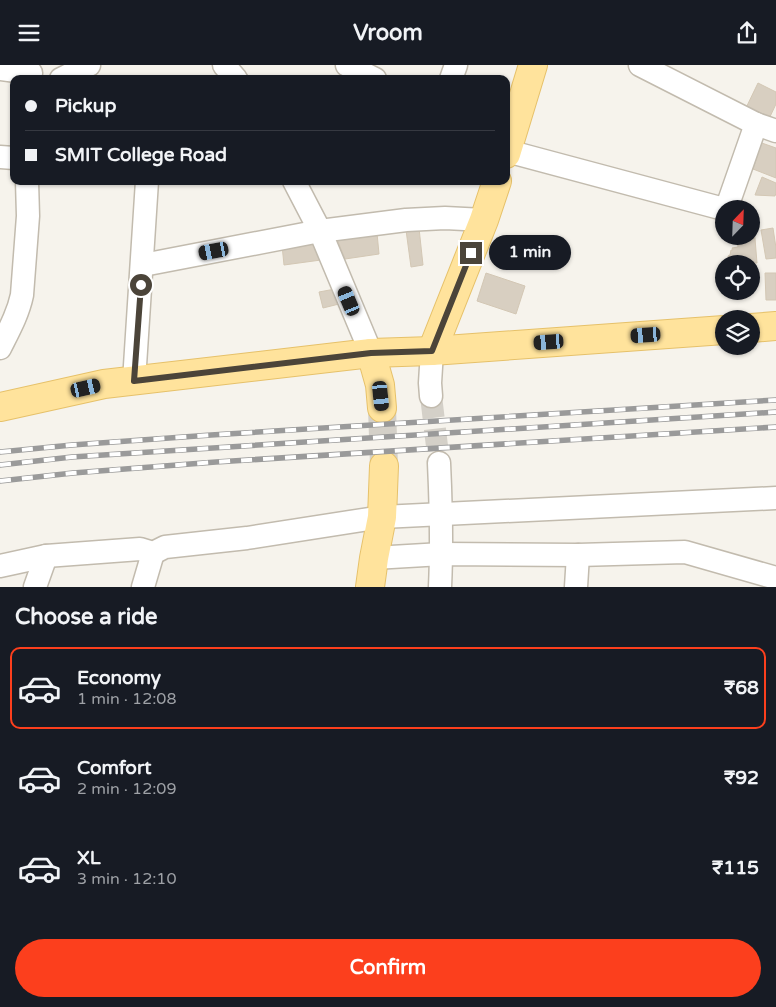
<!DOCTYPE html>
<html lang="en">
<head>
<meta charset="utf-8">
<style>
  :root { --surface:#171b24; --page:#20242c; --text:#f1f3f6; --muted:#9ea1a6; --line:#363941; --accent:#fc3f1d }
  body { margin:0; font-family:"Varela Round",sans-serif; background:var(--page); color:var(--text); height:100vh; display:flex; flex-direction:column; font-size:19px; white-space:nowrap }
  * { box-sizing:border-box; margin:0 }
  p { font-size:16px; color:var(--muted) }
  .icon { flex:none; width:28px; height:28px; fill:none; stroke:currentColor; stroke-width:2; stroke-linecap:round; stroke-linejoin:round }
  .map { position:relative; height:522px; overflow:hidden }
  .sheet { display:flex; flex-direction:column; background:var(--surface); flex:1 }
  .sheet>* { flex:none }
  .top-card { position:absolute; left:10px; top:10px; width:500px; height:110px; border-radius:10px; box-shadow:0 1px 4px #0004; display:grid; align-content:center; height:110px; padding:0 15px; background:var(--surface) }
  .needle { width:32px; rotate:23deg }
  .tools { position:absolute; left:715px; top:135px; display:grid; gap:10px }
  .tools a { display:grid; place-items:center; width:45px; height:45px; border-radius:50%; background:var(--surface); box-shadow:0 1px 4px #0004; font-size:25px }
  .end { position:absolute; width:22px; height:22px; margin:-11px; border:6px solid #4b4439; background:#fff; box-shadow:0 0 0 2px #fff }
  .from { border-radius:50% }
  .bubble { position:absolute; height:35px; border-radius:18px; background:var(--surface); box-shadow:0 1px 4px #0004; font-size:16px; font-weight:800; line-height:35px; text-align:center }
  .car { position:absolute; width:15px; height:30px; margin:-15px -8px; border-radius:6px; box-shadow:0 0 4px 1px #0007; background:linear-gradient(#222 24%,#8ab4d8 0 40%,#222 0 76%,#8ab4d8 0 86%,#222 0) }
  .top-card b { display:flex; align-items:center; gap:18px; height:48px; font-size:19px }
  .top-card b+b { border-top:1px solid var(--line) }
  .top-card i { width:12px; height:12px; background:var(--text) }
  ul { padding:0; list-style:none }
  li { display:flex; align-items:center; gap:15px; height:82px; margin:0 10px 8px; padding:0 5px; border:2px solid transparent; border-radius:10px }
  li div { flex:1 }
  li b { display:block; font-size:19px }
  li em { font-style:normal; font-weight:800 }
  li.current { border-color:var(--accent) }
  li>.icon { width:45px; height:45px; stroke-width:1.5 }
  h2 { padding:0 15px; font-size:22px; line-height:60px }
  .action { display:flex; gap:10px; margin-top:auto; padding:10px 15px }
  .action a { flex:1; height:58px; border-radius:30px; background:var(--accent); color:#fff; font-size:20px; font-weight:800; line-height:58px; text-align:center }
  header { display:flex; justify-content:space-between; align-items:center; height:65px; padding:0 15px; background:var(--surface); font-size:22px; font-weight:800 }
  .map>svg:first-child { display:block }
</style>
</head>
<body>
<header><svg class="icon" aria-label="menu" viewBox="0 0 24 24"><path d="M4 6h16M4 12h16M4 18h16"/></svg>Vroom<svg class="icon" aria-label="share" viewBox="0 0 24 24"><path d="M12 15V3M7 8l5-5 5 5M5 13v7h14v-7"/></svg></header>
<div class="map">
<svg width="776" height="522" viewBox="0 0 776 522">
  <rect width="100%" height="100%" fill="#f6f3ec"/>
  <g fill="#d8cfc1" stroke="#d3c7b4">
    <path d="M758 18 776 27V39L767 58 744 47Z"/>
    <path d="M759 77 776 83V113L753 104 756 95 752 93Z"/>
    <path d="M762 112 776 118V128L775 131 755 130Z"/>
    <path d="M751 161H754L757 198 729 199 728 191 730 190 731 185H733L732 183 738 182 737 171H751Z"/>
    <path d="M419 163 423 200 411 202 406 165Z"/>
    <path d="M773 163 776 183V193L766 194 761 165Z"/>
    <path d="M377 168 379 189 345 194 337 174Z"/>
    <path d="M314 174 321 195 284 200 282 180Z"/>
    <path d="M486 208 525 221 516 249 477 236Z"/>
    <path d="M765 208H776V235H766Z"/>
    <path d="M335 224 339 239 323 243 319 227Z"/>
  </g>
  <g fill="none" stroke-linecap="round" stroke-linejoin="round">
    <path stroke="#d4d0c8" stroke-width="22" stroke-dasharray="22 11" stroke-linecap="butt" d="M431 331 439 398"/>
    <path stroke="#d4d0c8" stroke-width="28" stroke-dasharray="28 14" stroke-linecap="butt" d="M382 343 384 401"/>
    <defs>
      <g id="minor">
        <path d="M224 0 236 14"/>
        <path d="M347 0 375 14"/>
        <path d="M640 0 756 59 776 66"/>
        <path d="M0 4 31 8"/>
        <path d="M61 14 89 0"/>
        <path d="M451 14 456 0"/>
        <path d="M507 86 720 143 727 142 756 59"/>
        <path d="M0 92 14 93"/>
        <path d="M294 116 320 166 371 288"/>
        <path d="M143 200 320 166 406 155 445 153 484 155"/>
        <path d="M0 283C9 265 18 249 22 230L28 151 27 116"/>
        <path d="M134 316 147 116"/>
        <path d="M431 331 430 318 432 286"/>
        <path d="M439 398C441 440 442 481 440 522"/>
        <path d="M374 493 442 489 578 490 685 487 776 513"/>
        <path d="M0 501 46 491 140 484 153 488 165 482 247 473 382 452 776 433"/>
        <path d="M35 522 46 491"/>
        <path d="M143 522 153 488"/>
        <path d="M576 522 578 490"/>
      </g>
      <g id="major">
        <path d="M506 89 533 0"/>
        <path d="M751 263 776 261"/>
        <path d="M432 286 484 155 497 116"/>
        <path d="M371 288 380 320 382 343"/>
        <path d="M0 342 104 319 371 288 432 286 724 265"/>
        <path d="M370 522 374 493 382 452 384 401"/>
      </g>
    </defs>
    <use href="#minor" stroke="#c2bbae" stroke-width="25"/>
    <use href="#major" stroke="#e6c16a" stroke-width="30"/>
    <use href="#minor" stroke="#fff" stroke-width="22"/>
    <use href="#major" stroke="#ffe39c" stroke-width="28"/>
    <defs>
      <g id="rail">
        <path d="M0 387 72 380 211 370 776 335"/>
        <path d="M0 400 72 392 776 347"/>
        <path d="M0 416 73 408 216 397 776 362"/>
      </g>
    </defs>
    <use href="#rail" stroke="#9a9a9a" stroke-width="5.5"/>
    <use href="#rail" stroke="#fff" stroke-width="4" stroke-dasharray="11" stroke-linecap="butt"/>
  </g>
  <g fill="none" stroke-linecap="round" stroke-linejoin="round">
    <path stroke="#4b4439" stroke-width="6" d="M141 220 134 316 371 288 432 286 471 188"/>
  </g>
</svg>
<div class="tools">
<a><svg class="needle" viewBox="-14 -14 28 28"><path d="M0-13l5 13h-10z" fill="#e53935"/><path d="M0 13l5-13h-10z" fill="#9ea1a6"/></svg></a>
<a><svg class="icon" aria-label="locate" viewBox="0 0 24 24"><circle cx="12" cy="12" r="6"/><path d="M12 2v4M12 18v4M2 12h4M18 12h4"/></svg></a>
<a><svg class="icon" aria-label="layers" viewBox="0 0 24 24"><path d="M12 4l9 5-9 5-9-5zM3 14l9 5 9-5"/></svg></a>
</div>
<i class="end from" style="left:141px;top:220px"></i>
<i class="end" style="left:471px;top:188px"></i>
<div class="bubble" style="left:489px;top:170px;width:82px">1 min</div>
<i class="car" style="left:214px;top:186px;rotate:259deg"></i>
<i class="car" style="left:349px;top:236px;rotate:337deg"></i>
<i class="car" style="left:646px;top:270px;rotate:266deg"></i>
<i class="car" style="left:549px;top:277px;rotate:266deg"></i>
<i class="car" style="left:86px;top:323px;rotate:77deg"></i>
<i class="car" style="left:381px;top:331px;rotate:174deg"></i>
<div class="top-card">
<b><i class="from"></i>Pickup</b>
<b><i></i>SMIT College Road</b>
</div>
</div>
<section class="sheet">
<h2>Choose a ride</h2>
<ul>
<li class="current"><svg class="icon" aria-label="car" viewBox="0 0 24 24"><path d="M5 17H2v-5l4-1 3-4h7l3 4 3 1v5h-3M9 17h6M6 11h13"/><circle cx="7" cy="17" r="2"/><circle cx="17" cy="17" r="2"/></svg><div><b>Economy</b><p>1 min · 12:08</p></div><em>₹68</em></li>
<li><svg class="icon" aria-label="car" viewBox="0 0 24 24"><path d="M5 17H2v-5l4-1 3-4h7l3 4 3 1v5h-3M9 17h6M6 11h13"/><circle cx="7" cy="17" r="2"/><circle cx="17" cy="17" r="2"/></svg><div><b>Comfort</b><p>2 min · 12:09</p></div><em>₹92</em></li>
<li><svg class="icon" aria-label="car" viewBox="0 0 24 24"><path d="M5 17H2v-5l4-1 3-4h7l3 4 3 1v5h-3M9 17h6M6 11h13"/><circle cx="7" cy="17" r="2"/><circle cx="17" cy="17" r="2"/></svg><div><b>XL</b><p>3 min · 12:10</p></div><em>₹115</em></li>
</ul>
<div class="action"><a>Confirm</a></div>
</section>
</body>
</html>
